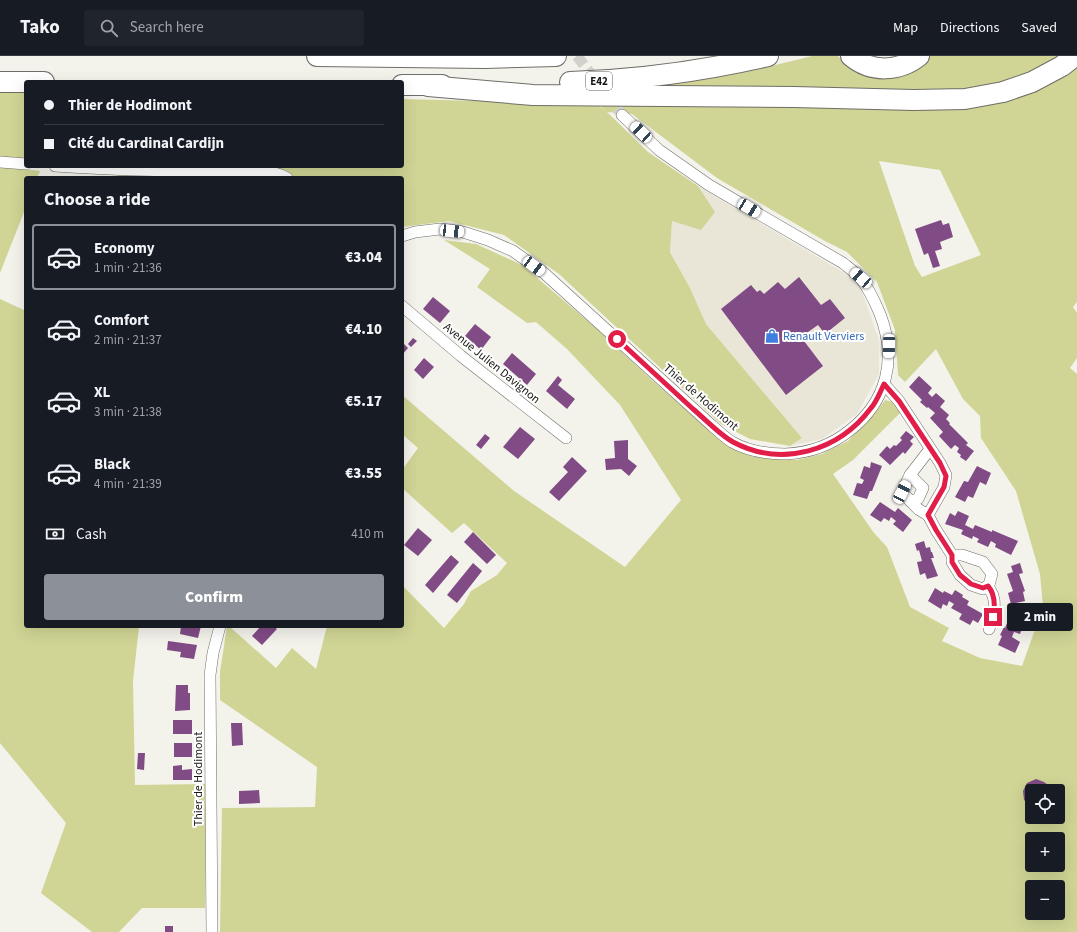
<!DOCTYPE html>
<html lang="en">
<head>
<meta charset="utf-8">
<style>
  :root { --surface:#171b24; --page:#20242c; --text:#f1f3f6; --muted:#9ea1a6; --line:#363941; --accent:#8c9099 }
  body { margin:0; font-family:"Source Sans 3",sans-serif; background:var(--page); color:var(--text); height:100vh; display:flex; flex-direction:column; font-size:15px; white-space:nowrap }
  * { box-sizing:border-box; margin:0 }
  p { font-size:13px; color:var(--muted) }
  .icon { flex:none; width:22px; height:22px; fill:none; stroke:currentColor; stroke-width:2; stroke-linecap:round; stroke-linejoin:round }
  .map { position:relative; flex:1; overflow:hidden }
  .details { position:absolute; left:24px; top:120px; width:380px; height:452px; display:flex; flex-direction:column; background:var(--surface); border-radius:4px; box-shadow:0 4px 16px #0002 }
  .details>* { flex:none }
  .banner { position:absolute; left:24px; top:24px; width:380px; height:88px; border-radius:4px; box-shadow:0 4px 16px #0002; display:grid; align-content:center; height:88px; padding:0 20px; background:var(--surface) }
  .controls { position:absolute; left:1025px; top:728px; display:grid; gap:8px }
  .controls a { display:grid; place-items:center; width:40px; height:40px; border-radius:4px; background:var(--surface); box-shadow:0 4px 16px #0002; font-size:20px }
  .end { position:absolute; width:18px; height:18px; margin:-9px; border:5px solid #e11d48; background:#fff; box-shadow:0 0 0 2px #fff }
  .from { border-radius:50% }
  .bubble { position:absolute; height:28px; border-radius:4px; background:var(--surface); box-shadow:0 4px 16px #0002; font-size:13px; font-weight:800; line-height:28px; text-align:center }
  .car { position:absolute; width:12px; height:24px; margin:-12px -6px; border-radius:5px; box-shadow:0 0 3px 1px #0007; background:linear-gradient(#fff 24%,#345 0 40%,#fff 0 76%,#345 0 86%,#fff 0) }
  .banner b { display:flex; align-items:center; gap:14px; height:38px; font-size:15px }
  .banner b+b { border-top:1px solid var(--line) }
  .banner i { width:10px; height:10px; background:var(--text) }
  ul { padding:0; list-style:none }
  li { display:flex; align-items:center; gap:12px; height:66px; margin:0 8px 6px; padding:0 12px; border:2px solid transparent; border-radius:4px }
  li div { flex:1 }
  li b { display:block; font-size:15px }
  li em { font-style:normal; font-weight:800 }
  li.active { border-color:var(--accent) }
  li>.icon { width:36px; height:36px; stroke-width:1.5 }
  h2 { padding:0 20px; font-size:18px; line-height:48px }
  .pay { display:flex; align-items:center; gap:10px; height:44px; padding:0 20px; font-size:15px }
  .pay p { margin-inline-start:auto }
  .button { display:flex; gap:8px; margin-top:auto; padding:8px 20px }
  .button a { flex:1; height:46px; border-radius:4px; background:var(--accent); color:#fff; font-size:16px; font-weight:800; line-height:46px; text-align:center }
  header { display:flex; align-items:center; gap:24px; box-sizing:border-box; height:56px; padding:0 20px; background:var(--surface); border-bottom:1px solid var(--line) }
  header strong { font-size:19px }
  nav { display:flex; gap:22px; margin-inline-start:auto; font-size:14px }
  .search { width:280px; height:36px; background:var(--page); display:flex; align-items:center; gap:10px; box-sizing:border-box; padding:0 14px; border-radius:4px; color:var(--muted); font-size:15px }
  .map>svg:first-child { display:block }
</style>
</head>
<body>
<header>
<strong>Tako</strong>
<div class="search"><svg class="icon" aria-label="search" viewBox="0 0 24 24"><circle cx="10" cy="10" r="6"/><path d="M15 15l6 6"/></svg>Search here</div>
<nav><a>Map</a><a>Directions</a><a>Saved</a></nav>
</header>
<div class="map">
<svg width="1077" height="876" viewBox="0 0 1077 876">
  <rect width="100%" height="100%" fill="#f3f2eb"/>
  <path fill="#e9e6d8" d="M698 130 843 216 861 233 879 284V318L857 358 822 383 790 390 802 382 706 268 690 232 670 195 672 164 715 156Z"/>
  <g fill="#d0d595" fill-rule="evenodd">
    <path d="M812 0H838L843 5 923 6 930 0H1062L1038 14 1000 28 943 36 645 31C702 24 756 15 812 0Z"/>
    <path d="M1077 8V246L1073 251 1077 257V302L1070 312 1077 318V876H220L222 752 315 751 317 711 220 644V616L227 570H229L276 612 292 592 316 613 327 570H402V529L444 572 464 548 471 535 497 519 507 507 464 467 452 477 402 432V414L418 392 402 378V339L514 435 625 511 681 444 620 349 567 293 536 266 527 267 477 231 490 213 444 184 476 188 522 209 597 273 653 325 727 389 753 401 797 404 822 398 848 385 879 352 885 344 896 347 902 355 853 404 833 418 874 477 887 491 910 551 949 572 942 585 980 602 1022 610 1043 551 1040 518 1016 435 981 382 980 360 963 343 936 293 905 326 898 319 895 274 877 226 847 196 825 185 717 122 632 58 607 56 648 96 698 130 715 156 701 174 672 165 670 196 690 232 706 268 802 382 790 390 750 383 721 368 559 218 504 179 449 165 402 171V122H317L316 120 308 122H292L277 111 215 112 148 110H402V43L597 48 604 54 598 47 932 52ZM879 105 940 114 981 199 922 221 915 210ZM1032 735H1058V761H1032ZM1032 783H1058V809H1032ZM1032 831H1058V857H1032Z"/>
    <path d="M0 35H26V104L0 102Z"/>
    <path d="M0 110 40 115 37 122H26V151L0 217Z"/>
    <path d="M118 117 177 119V122H117Z"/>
    <path d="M0 243 26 255V570H139L133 625 135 729 206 728 205 852H142L119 876H92L41 837 66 767 0 687Z"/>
  </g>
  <g fill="#814b85">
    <path d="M941 164 943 169 949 167 953 181 940 186 942 193 935 195 940 210 933 212 928 197 924 199 915 173Z"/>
    <path d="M799 221 821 249 830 243 845 262 825 278 818 269 801 281 823 310 786 339 721 253 751 229 757 236 760 234 764 238 778 226 785 233Z"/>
    <path d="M433 241 450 255 440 267 423 253Z"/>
    <path d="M475 268 491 281 481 294 465 280Z"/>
    <path d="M413 282 417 285 411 291 408 288Z"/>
    <path d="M402 286 408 292 402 299Z"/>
    <path d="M512 297 536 318 527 329 503 308Z"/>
    <path d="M424 302 434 311 423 323 414 314Z"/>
    <path d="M558 320 562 324 558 329 575 343 567 353 546 335Z"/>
    <path d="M919 320 932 332 928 337 932 341 936 337 945 345 940 351 949 359 946 363 950 367 949 368 968 387 966 389 974 395 966 405 960 401 961 399 957 396 959 392 955 389 951 393 939 380 943 376 930 362 935 357 928 351 927 352 920 346 922 344 909 331Z"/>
    <path d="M520 371 535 383 518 403 503 391Z"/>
    <path d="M906 375 914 381 910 385 913 388 905 398 903 396 890 409 879 399 887 390 890 393 894 389 896 390 902 384 900 382Z"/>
    <path d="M485 378 490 382 481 393 476 389Z"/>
    <path d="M628 384V403L637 410 629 420 621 413 606 414 605 403 615 402 614 385Z"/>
    <path d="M572 401 587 415 559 445 549 436 568 416 563 411Z"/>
    <path d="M871 406 882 410 872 435H870L867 443 853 439 857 427 862 428 864 424 860 422 864 410 870 412Z"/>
    <path d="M977 410 991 417 986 429 980 426 973 442 968 440 965 446 955 441 964 425 968 426Z"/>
    <path d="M880 446 895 456 898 452 912 464 903 476 893 468 896 465 891 461 889 465 884 462 881 466 870 459Z"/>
    <path d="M958 455 969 460 965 469 973 473 975 469 992 476V474L1018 485 1011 499 995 491 996 488 991 485 988 491 977 486 979 483 973 480 972 483 961 478 963 474 945 468 950 457 955 460Z"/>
    <path d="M418 472 432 484 418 500 404 489Z"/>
    <path d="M473 476 496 499 487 508 464 486Z"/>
    <path d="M924 485 926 492 930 491 931 496H932L934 502H931L938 520 927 523 925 517 920 519 917 506 922 505 919 494 917 495 915 488Z"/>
    <path d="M451 499 459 506 433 537 425 529Z"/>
    <path d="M473 507 482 515 457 547 447 539Z"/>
    <path d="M1020 507 1023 517 1019 518 1025 535 1023 536 1025 545 1011 548 1008 537 1013 535 1007 518 1013 516 1011 510Z"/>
    <path d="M935 532 943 537 944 535 952 539 955 534 963 539 962 541 969 545 967 549 983 558 978 567 973 564 970 569 959 563 962 558 951 552 954 548 949 545 947 550 943 548 941 553 928 545Z"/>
    <path d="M1012 555 1022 560 1019 565 1024 567 1020 578 1014 576 1012 581 1020 586 1015 597 998 589 1002 580 1000 579 1004 571 1005 572Z"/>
    <path d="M181 570H201L198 582 180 578Z"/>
    <path d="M261 570H273L277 573 262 589 252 580Z"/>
    <path d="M168 585 197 589 194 603 180 601 181 596 167 594Z"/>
    <path d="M176 629H188V637H190V654L175 655Z"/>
    <rect x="173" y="664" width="19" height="14"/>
    <path d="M231 667H242L243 689 232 690Z"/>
    <rect x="174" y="687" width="18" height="14"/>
    <path d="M138 697H145L144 714 137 713Z"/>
    <path d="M182 709V714L192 713V724H173V710Z"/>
    <path d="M1036 723 1044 726 1048 729 1050 735H1032V751L1024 744 1023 735 1027 727Z"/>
    <path d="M259 734 260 747 239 748V735Z"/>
    <rect x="165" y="870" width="8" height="6"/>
  </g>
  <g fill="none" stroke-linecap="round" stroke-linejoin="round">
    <path stroke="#d2d1cb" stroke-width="11" stroke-dasharray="11 5.5" stroke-linecap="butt" d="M577 0 622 59"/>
    <defs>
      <g id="street">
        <path d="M0 106 26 108"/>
        <path d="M55 110C126 115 196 116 268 115L281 119 287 122"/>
        <path d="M402 180 415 176 440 173 463 176 488 184 513 195 544 217 708 366C716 373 724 381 732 386 748 395 766 398 785 398 809 397 830 390 849 375 888 345 897 302 880 258 875 246 869 233 861 223 856 217 849 212 843 207L709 129 659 94 622 59"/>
        <path d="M402 250 461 300 566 382"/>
        <path d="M884 328 899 345 940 407 946 419 944 431 928 459 936 474 952 499V506L960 519 971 529 983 533 989 529 992 518 983 506 962 499H952"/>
        <path d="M910 445 918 443 923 432 910 419"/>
        <path d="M928 459 918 453 902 436 910 419 930 393"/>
        <path d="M987 530C999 542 994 559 989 573"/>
        <path d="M212 876 210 619 213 597 220 570"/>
      </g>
      <g id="highway">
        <path d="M317 0 485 2 556 0"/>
        <path d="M851 0C871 17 899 16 919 0"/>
        <path d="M0 26H44"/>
        <path d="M570 26C637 24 703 15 768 0"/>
        <path d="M402 29H442"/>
        <path d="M428 30 533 39 794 41 914 44 965 43 1003 36 1032 26 1062 10 1075 0"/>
      </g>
    </defs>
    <use href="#street" stroke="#6f6d68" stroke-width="12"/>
    <use href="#highway" stroke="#6f6d68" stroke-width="22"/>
    <use href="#street" stroke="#fff" stroke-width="11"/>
    <use href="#highway" stroke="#fff" stroke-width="20"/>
  </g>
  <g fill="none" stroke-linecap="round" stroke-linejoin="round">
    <path stroke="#e11d48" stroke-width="5" d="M617 283C642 306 668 330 693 353 705 363 720 379 733 386 782 412 839 395 871 352 877 345 880 336 884 328L899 345 940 407 946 420 944 431 928 459 936 474 952 499V506L960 519 971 528 983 532 988 530C995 538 995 551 993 561"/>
  </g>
  <defs>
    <symbol id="shop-bare" viewBox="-9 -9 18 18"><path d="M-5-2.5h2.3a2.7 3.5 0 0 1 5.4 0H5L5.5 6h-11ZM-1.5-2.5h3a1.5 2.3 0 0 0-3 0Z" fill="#3f7fe0" stroke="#fff" stroke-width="2.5" paint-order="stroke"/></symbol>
  </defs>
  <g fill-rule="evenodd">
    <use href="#shop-bare" x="762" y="270" width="20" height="20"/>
  </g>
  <g text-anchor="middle" stroke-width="4" stroke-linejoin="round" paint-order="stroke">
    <rect fill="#fff" stroke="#5d5d5b" stroke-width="1" x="586" y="16" width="26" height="18" rx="3"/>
    <g font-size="11" font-weight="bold" fill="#181715">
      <text x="599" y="29">E42</text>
    </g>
    <g font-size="12" fill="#366cbe" stroke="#fff" text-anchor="start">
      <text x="783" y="284">Renault Verviers</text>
    </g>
    <g font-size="12" fill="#181715" stroke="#fff">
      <text transform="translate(492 307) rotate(39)" y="4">Avenue Julien Davignon</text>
      <text transform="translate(701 341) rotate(41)" y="4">Thier de Hodimont</text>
      <text transform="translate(198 723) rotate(-90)" y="4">Thier de Hodimont</text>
    </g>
  </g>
</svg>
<div class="controls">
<a><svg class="icon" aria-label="locate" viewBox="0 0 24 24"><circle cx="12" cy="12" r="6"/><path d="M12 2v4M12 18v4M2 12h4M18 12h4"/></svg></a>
<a>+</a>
<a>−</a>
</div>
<i class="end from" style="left:617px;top:283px"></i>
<i class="end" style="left:993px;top:561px"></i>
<div class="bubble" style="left:1007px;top:547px;width:66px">2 min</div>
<i class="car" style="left:641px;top:76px;rotate:313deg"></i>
<i class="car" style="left:749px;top:152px;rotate:121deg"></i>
<i class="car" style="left:452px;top:175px;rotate:96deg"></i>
<i class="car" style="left:534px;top:210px;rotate:126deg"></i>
<i class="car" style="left:861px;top:222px;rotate:311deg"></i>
<i class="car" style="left:889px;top:290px;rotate:181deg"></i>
<i class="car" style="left:902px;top:436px;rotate:26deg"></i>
<div class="banner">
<b><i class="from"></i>Thier de Hodimont</b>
<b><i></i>Cité du Cardinal Cardijn</b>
</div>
<section class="details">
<h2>Choose a ride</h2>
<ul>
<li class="active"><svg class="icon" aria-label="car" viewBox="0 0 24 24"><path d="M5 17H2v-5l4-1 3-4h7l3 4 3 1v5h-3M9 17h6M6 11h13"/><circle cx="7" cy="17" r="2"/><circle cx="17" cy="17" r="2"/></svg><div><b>Economy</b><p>1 min · 21:36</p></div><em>€3.04</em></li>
<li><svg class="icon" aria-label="car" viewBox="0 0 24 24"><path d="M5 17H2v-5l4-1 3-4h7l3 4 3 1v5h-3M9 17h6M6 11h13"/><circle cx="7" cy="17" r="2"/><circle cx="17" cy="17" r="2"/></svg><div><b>Comfort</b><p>2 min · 21:37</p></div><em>€4.10</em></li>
<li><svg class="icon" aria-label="car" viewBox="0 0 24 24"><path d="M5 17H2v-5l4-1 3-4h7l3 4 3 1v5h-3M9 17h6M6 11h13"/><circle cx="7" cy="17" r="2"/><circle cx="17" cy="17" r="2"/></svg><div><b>XL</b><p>3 min · 21:38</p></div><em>€5.17</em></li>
<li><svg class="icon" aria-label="car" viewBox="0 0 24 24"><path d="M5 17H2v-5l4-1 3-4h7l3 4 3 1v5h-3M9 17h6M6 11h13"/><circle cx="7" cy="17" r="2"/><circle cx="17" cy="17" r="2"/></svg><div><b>Black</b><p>4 min · 21:39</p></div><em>€3.55</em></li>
</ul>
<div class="pay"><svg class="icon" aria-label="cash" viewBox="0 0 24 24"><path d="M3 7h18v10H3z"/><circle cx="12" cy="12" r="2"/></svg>Cash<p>410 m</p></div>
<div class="button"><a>Confirm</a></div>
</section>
</div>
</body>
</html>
